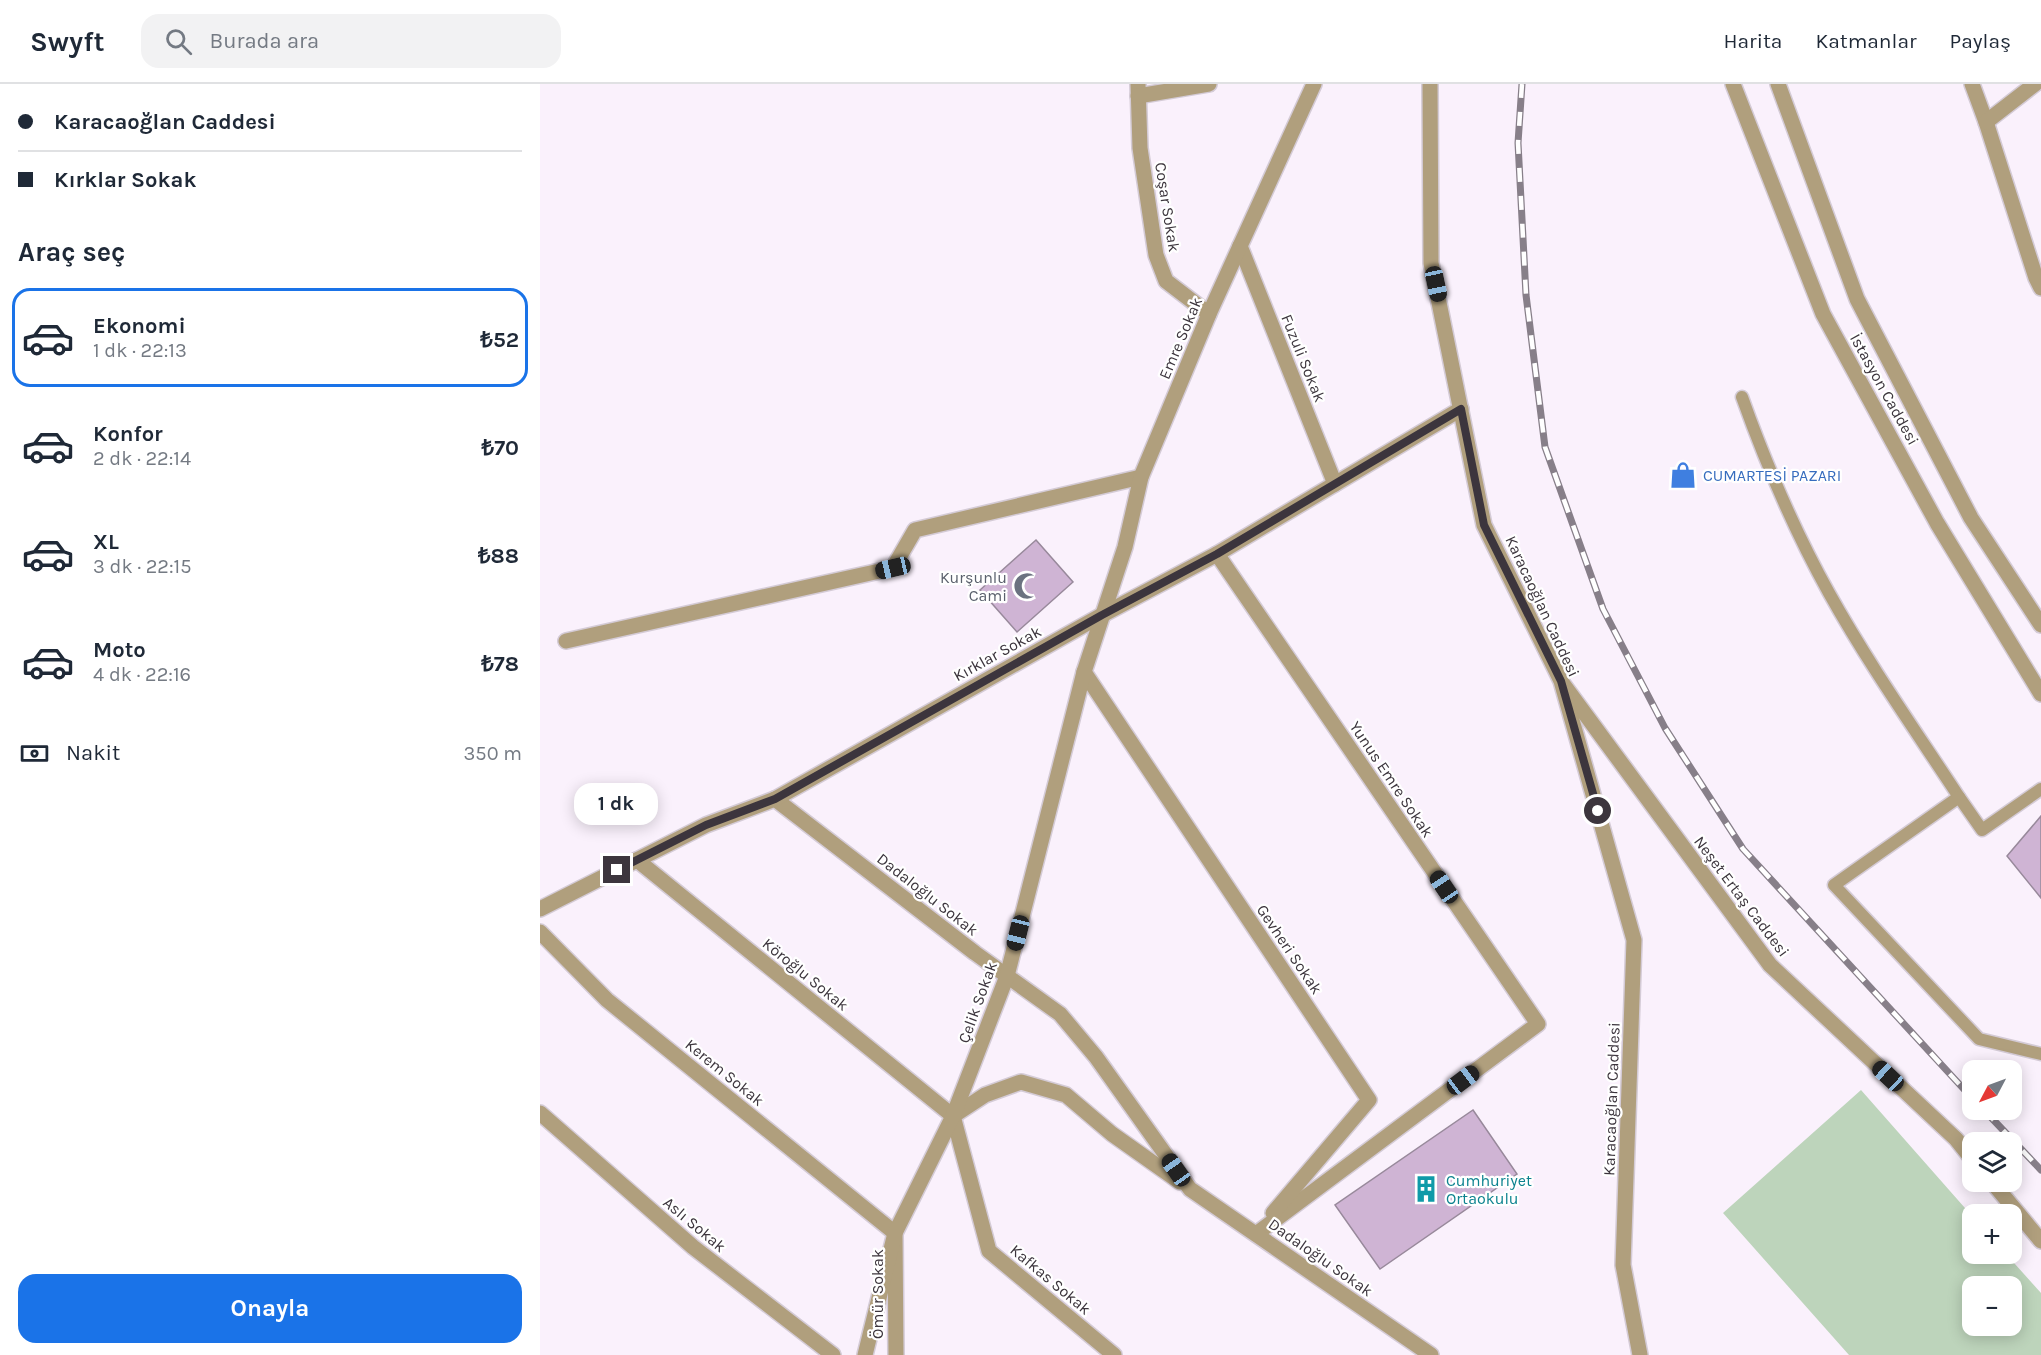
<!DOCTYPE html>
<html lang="tr">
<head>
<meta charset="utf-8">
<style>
  :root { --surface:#fff; --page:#f2f2f3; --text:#1f2937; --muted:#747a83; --line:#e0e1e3; --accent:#1a73e8 }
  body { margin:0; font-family:Karla,sans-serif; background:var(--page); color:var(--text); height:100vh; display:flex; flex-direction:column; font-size:22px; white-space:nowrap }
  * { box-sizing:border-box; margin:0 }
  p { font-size:20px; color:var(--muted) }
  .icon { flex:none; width:33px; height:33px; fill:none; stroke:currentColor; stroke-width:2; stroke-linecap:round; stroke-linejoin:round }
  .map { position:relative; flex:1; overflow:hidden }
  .details { display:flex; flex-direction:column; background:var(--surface); width:540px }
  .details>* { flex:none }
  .banner { display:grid; align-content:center; height:132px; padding:0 18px; background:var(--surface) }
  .needle { width:39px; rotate:229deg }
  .fabs { position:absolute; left:1422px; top:976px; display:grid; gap:12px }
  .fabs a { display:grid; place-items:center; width:60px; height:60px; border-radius:12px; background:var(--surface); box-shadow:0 3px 15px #0003; font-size:30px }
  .end { position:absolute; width:27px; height:27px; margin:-14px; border:8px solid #3c353d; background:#fff; box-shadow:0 0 0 3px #fff }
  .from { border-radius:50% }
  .bubble { position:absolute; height:42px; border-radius:18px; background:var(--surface); box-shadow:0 3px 15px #0003; font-size:20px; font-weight:700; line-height:42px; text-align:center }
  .car { position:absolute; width:18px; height:36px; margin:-18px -9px; border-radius:8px; box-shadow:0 0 4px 2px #0007; background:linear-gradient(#222 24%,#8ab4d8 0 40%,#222 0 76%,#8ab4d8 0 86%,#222 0) }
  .banner b { display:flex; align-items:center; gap:21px; height:57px; font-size:22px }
  .banner b+b { border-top:2px solid var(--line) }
  .banner i { width:15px; height:15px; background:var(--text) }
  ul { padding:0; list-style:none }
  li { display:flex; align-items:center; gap:18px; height:99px; margin:0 12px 9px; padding:0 6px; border:3px solid transparent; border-radius:18px }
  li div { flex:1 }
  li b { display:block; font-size:22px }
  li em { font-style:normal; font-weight:700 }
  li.current { border-color:var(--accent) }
  li>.icon { width:54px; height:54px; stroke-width:1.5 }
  h2 { padding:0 18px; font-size:27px; line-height:72px }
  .pay { display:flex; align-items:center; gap:15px; height:66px; padding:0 18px; font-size:22px }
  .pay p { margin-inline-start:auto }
  .cta { display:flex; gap:12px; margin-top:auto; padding:12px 18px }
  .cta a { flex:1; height:69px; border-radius:18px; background:var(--accent); color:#fff; font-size:24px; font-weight:700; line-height:69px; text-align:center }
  header { display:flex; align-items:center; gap:36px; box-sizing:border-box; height:84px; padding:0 30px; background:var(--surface); border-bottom:2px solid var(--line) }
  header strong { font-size:28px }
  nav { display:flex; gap:33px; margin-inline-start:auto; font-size:21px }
  .search { width:420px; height:54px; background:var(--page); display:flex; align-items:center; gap:15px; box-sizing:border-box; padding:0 21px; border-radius:18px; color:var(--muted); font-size:22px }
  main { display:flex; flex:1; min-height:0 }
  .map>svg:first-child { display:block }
</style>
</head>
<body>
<header>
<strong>Swyft</strong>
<div class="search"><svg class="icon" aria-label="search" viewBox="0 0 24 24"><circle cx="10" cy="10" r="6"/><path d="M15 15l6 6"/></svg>Burada ara</div>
<nav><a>Harita</a><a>Katmanlar</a><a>Paylaş</a></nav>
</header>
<main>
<section class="details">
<div class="banner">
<b><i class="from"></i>Karacaoğlan Caddesi</b>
<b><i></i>Kırklar Sokak</b>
</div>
<h2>Araç seç</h2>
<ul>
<li class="current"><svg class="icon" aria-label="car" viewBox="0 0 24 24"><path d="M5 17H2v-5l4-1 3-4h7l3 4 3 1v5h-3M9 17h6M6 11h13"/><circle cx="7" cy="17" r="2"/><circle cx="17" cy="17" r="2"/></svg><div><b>Ekonomi</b><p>1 dk · 22:13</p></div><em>₺52</em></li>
<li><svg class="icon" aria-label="car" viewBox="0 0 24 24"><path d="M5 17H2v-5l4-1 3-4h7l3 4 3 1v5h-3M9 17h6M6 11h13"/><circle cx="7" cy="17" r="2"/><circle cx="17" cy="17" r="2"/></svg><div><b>Konfor</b><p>2 dk · 22:14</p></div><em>₺70</em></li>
<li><svg class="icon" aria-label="car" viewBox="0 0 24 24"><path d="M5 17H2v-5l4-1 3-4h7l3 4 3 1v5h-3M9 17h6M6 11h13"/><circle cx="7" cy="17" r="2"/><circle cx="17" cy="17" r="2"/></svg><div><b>XL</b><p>3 dk · 22:15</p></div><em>₺88</em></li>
<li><svg class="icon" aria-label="car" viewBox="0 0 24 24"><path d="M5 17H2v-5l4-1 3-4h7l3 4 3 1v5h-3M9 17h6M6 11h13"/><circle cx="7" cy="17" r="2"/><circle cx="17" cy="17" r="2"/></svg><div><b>Moto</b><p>4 dk · 22:16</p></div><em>₺78</em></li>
</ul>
<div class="pay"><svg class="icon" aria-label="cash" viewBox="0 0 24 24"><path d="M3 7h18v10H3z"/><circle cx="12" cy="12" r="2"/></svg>Nakit<p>350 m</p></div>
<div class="cta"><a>Onayla</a></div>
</section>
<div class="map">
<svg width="1501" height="1271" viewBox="0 0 1501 1271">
  <rect width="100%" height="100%" fill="#faf1fc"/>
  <path fill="#bdd4bb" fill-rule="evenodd" d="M1321 1006 1432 1132V1170H1466L1501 1209V1271H1309L1183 1129ZM1432 1203H1472V1242H1432Z"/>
  <g fill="#cfb4d4" stroke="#98899b" stroke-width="1.5">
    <path d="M496 456 533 498 477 548 440 506Z"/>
    <path d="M1501 732V814L1467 772Z"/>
    <path d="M933 1026 977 1090 840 1185 795 1121Z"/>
  </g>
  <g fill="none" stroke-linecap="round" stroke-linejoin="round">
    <defs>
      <g id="service">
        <path d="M1202 313C1226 380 1254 446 1289 509 1328 579 1375 646 1419 713"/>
        <path d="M1501 705 1442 746 1419 713 1294 801 1439 955 1501 970"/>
      </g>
      <g id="minor">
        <path d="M598 0 600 64 616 171 626 197 669 230"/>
        <path d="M1432 0 1446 38 1496 194 1501 204"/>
        <path d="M598 12 669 0"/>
        <path d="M1446 38 1495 0"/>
        <path d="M700 162 795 400"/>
        <path d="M677 470 998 940 716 1150"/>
        <path d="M26 557 353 484 375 446 601 393"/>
        <path d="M544 588 829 1016 733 1129"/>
        <path d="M1023 600 1230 881 1416 1055 1432 1075"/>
        <path d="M235 715 435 869 520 930 556 973 650 1105 891 1271"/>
        <path d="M97 776 413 1032"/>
        <path d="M0 825 166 741 235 715 562 531 677 470 921 325"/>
        <path d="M0 848 67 916 355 1149 356 1271"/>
        <path d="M0 1029 153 1163 293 1271"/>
        <path d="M413 1032 449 1167 574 1271"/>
        <path d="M413 1032 445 1011 481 998 526 1011 572 1050 640 1098"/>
        <path d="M1452 1098 1501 1157"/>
        <path d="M325 1271 355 1149 413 1032 467 892 544 588 585 463 601 393 669 230 774 0"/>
      </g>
      <g id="tertiary">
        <path d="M890 0 891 179 944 441 1021 597 1094 856 1083 1181 1100 1271"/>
        <path d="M1193 0 1283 230 1397 439 1501 610"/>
        <path d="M1238 0 1317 215 1431 434 1501 541"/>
      </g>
    </defs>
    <use href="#service" stroke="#d4cbd6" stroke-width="15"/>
    <use href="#minor" stroke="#d4cbd6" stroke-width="18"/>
    <use href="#tertiary" stroke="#d4cbd6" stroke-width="18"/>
    <use href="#service" stroke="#b09f7d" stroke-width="12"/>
    <use href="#minor" stroke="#b09f7d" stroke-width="15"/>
    <use href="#tertiary" stroke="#b09f7d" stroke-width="15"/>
    <defs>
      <g id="rail">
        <path d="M982 0 978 59 986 211 1005 363 1063 525 1125 644 1203 765 1432 1014"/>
        <path d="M1444 1026 1501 1086"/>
      </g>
    </defs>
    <use href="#rail" stroke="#877f89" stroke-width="7"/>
    <use href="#rail" stroke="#fff" stroke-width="4.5" stroke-dasharray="14" stroke-linecap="butt"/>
  </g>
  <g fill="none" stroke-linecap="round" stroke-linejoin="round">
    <path stroke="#3c353d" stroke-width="8" d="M77 786 166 741 235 715 562 531 677 470 921 325 944 441 1021 597 1058 727"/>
  </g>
  <defs>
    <symbol id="shop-bare" viewBox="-9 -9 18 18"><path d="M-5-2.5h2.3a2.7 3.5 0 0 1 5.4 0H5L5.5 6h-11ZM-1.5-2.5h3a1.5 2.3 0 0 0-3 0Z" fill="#3f7fe0" stroke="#fff" stroke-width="2.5" paint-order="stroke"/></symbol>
    <symbol id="mosque-bare" viewBox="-9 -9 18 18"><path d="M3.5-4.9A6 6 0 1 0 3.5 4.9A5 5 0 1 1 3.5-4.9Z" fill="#6b7280" stroke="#fff" stroke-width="2.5" paint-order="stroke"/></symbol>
    <symbol id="building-bare" viewBox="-9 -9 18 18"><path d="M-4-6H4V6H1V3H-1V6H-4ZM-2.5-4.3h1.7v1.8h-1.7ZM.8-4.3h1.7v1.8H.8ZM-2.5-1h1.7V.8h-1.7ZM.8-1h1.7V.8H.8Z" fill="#0f9aa8" stroke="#fff" stroke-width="2.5" paint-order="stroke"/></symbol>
  </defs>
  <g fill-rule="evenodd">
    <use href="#shop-bare" x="1124" y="372" width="38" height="38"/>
    <use href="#mosque-bare" x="468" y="483" width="38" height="38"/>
    <use href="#building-bare" x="867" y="1086" width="38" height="38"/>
  </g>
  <g text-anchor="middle" stroke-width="4.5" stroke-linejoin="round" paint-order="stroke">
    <g font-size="16" fill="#3c353d" stroke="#fff">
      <text transform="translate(628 123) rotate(81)" y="6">Coşar Sokak</text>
      <text transform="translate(640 254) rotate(-67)" y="6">Emre Sokak</text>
      <text transform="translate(764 274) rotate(68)" y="6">Fuzuli Sokak</text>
      <text transform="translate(1345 305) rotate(61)" y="6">İstasyon Caddesi</text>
      <text transform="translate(1003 522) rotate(65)" y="6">Karacaoğlan Caddesi</text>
      <text transform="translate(457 569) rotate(-29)" y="6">Kırklar Sokak</text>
      <text transform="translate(852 695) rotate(56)" y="6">Yunus Emre Sokak</text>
      <text transform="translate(388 810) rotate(38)" y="6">Dadaloğlu Sokak</text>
      <text transform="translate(1202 812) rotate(53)" y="6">Neşet Ertaş Caddesi</text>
      <text transform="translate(750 865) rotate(56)" y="6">Gevheri Sokak</text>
      <text transform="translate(266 890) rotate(39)" y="6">Köroğlu Sokak</text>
      <text transform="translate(437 918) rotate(-70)" y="6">Çelik Sokak</text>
      <text transform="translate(185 988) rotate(39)" y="6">Kerem Sokak</text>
      <text transform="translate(1071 1015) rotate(-88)" y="6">Karacaoğlan Caddesi</text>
      <text transform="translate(155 1140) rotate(40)" y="6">Aslı Sokak</text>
      <text transform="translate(781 1173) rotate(35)" y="6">Dadaloğlu Sokak</text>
      <text transform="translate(511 1195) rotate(40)" y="6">Kafkas Sokak</text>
      <text transform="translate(337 1210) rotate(-90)" y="6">Ömür Sokak</text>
    </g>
    <g font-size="16" fill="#366cbe" stroke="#fff" text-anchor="start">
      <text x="1163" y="397">CUMARTESİ PAZARI</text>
    </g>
    <g font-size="16" fill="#5b616d" stroke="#fff" text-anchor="end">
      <text x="467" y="499">Kurşunlu<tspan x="467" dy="18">Cami</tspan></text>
    </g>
    <g font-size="16" fill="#0d838f" stroke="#fff" text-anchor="start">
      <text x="906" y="1102">Cumhuriyet<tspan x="906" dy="18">Ortaokulu</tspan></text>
    </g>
  </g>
</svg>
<div class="fabs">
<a><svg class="needle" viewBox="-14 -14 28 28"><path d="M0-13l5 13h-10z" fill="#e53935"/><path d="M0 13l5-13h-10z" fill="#747a83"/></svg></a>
<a><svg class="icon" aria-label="layers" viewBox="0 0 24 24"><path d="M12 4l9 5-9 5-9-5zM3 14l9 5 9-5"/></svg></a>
<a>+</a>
<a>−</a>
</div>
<i class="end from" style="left:1058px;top:727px"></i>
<i class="end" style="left:77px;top:786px"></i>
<div class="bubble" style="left:34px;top:699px;width:84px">1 dk</div>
<i class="car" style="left:896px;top:200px;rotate:168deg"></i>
<i class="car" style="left:353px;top:484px;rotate:257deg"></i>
<i class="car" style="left:904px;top:803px;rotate:326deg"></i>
<i class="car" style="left:478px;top:849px;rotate:194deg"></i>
<i class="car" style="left:1348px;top:992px;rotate:313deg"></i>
<i class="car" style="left:923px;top:996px;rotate:53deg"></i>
<i class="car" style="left:636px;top:1086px;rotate:325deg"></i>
</div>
</main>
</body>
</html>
